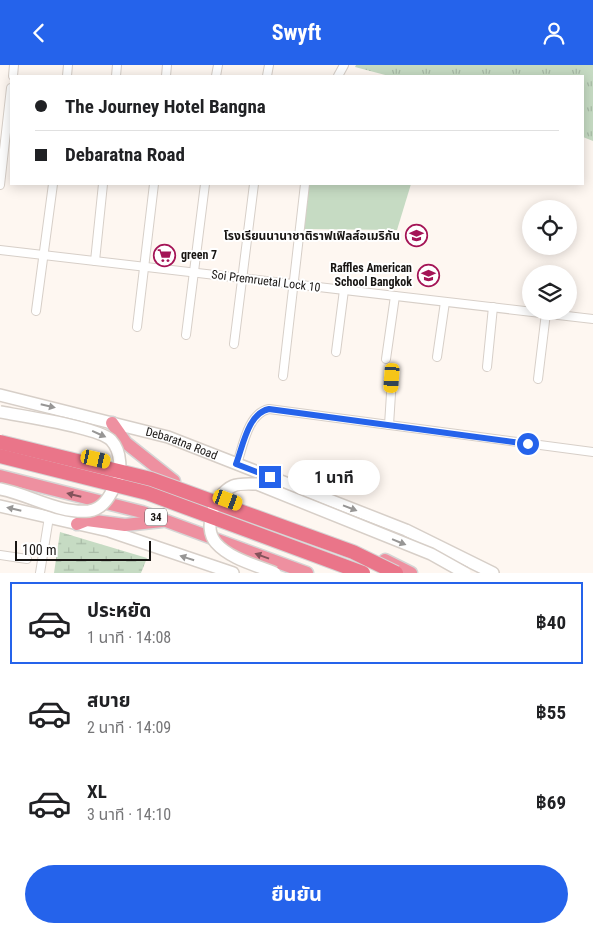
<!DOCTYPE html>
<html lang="th">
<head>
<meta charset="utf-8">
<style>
  :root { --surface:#fff; --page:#f2f2f2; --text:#202124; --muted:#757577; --line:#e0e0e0; --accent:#2563eb }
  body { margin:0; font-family:"Roboto Condensed","Noto Sans Thai",sans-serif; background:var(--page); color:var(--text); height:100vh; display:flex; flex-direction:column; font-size:19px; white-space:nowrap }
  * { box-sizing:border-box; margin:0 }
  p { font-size:16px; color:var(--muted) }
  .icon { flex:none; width:28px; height:28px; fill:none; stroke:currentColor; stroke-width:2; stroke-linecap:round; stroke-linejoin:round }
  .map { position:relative; height:508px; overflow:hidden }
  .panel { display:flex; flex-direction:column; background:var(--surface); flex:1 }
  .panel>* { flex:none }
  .banner { position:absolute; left:10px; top:10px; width:574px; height:110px; border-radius:0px; box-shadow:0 2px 12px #0003; display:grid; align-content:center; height:110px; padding:0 25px; background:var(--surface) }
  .controls { position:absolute; left:522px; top:135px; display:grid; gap:10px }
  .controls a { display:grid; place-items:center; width:55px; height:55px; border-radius:50%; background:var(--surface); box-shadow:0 2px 12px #0003; font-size:25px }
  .scale { position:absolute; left:15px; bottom:12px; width:136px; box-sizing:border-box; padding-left:5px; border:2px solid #181513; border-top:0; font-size:14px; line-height:18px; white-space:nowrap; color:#181513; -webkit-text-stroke:4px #fff; paint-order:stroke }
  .end { position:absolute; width:22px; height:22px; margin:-11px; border:6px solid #2563eb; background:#fff; box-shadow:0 0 0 2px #fff }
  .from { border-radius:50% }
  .bubble { position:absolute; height:35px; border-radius:18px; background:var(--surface); box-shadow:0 2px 12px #0003; font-size:16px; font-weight:700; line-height:35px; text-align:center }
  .car { position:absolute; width:15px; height:30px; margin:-15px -8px; border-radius:6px; box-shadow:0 0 4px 1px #0007; background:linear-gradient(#f5c518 24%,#345 0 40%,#f5c518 0 76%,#345 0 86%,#f5c518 0) }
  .banner b { display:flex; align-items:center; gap:18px; height:48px; font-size:19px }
  .banner b+b { border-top:1px solid var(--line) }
  .banner i { width:12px; height:12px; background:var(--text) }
  ul { padding:9px 0 0; list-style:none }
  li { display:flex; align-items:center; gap:15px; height:82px; margin:0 10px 8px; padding:0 15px; border:2px solid transparent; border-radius:0px }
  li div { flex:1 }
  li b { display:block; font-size:19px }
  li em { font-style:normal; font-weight:700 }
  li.on { border-color:var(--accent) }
  li>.icon { width:45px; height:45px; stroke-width:1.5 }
  .button { display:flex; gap:10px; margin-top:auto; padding:10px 25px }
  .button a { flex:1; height:58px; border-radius:30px; background:var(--accent); color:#fff; font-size:20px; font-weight:700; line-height:58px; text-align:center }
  header { display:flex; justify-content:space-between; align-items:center; height:65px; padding:0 25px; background:var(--accent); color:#fff; font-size:22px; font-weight:700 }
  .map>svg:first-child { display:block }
</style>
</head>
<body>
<header><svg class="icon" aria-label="back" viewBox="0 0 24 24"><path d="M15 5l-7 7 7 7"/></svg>Swyft<svg class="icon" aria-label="person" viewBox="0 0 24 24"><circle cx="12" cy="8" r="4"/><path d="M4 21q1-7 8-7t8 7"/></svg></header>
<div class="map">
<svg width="593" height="508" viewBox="0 0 593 508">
  <defs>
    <pattern id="grass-tufts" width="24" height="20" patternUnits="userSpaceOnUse" patternTransform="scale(1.25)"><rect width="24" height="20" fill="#c6dbc3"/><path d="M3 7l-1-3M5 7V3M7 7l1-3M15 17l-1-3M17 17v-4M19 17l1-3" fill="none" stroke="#a9bba7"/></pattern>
    <pattern id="wetland-marsh" width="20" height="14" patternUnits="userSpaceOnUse" patternTransform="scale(1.25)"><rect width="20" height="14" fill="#c6dbc3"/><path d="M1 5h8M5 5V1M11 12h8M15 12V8" fill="none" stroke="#a9bba7"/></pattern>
  </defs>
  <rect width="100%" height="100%" fill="#fef7f1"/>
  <path fill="url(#grass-tufts)" d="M356 0H593V76L583 72 582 11H389L355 2Z"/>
  <path fill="url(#wetland-marsh)" d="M60 467 147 493 141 508H54Z"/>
  <path fill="#c6dbc3" d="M305 119H411L397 165 302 164Z"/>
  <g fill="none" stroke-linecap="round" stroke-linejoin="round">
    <defs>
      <g id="minor">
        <path d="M13 11 14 0"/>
        <path d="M67 11 68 0"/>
        <path d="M116 11 117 0"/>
        <path d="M166 11 167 0"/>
        <path d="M216 11 218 0"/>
        <path d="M267 11 269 0"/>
        <path d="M338 11 344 0"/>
        <path d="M0 120 11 23"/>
        <path d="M0 185 593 254"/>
        <path d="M95 196 103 119"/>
        <path d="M36 246 53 119"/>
        <path d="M137 262 154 119"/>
        <path d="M186 270 205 119"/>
        <path d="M234 279 254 119"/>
        <path d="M336 287 344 225"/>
        <path d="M437 292 445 237"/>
        <path d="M386 294 395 231"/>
        <path d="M487 302 493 242"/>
        <path d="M283 311 305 119"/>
        <path d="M538 314 546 248"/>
        <path d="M389 360 392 313"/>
        <path d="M237 399C243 381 248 348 269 344L593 387"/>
        <path d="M0 490 27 494"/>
        <path d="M40 508 49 452"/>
      </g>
      <g id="secondary">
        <path id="s1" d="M0 330 168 372 406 465 493 508"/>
        <path d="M0 441 109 466 233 508"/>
      </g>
      <g id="trunk">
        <path d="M112 358 126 378 174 416"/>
        <path d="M0 411 142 447 307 508"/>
        <path d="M77 459 87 455 125 460 162 456"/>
        <path d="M385 495 411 508"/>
      </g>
    </defs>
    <use href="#minor" stroke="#d7cfc8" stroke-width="10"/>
    <use href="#secondary" stroke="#d7cfc8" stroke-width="14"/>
    <use href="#trunk" stroke="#d5d5d5" stroke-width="15"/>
    <use href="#minor" stroke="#fff" stroke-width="8"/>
    <use href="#secondary" stroke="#fff" stroke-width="11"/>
    <use href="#trunk" stroke="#ee90a0" stroke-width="12"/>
    <defs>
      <g id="secondary-bridge">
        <path d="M0 347C22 351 97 362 111 375 122 387 122 407 115 421 109 432 103 444 89 446 59 449 28 429 0 424"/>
        <path d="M275 508C256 500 230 494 216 478 202 462 215 429 233 421 239 418 250 419 257 419L431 489 465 508"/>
      </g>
      <g id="motorway-bridge">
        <path d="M0 377 151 414 353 487 396 508"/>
        <path d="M0 391 147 428 363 508"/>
      </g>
    </defs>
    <use href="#secondary-bridge" stroke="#d7cfc8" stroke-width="14" stroke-linecap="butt"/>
    <use href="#motorway-bridge" stroke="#d5d5d5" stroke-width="16" stroke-linecap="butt"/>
    <use href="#secondary-bridge" stroke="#fff" stroke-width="11"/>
    <use href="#motorway-bridge" stroke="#ea7589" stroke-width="14"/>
  </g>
  <defs><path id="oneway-solid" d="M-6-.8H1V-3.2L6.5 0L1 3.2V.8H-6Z" transform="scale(1.25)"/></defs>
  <g fill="#979695">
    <use href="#oneway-solid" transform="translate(48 341) rotate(13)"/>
    <use href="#oneway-solid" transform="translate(99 369) rotate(24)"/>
    <use href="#oneway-solid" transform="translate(350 443) rotate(21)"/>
    <use href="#oneway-solid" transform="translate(14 444) rotate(-167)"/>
    <use href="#oneway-solid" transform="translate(399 477) rotate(22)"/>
    <use href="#oneway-solid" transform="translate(187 493) rotate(-162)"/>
  </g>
  <g fill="#83525a">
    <use href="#oneway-solid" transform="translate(74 430) rotate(-166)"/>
    <use href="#oneway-solid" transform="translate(262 491) rotate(-160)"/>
  </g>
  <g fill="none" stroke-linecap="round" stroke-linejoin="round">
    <path stroke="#2563eb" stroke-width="6" d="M270 412 236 399C243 381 248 348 269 344L528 379"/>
  </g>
  <defs>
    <symbol id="university-ring" viewBox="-11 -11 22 22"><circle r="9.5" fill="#fff" stroke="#a41456" stroke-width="1.5"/><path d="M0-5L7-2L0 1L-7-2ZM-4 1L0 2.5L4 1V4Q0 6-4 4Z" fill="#a41456"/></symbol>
    <symbol id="supermarket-ring" viewBox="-11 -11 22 22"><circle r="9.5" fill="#fff" stroke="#a41456" stroke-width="1.5"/><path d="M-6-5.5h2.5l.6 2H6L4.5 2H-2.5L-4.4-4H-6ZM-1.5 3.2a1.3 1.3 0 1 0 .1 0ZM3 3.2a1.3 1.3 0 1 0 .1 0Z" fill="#a41456"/></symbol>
    <symbol id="school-ring" viewBox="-11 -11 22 22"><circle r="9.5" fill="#fff" stroke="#a41456" stroke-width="1.5"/><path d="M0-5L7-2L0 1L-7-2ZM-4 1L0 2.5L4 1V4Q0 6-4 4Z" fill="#a41456"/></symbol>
  </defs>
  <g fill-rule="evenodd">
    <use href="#university-ring" x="404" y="158" width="25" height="25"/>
    <use href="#supermarket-ring" x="152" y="178" width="25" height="25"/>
    <use href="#school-ring" x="416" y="198" width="25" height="25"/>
  </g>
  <g text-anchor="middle" stroke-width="4" stroke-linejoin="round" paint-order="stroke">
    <rect fill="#fff" stroke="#5d5b5a" stroke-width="1" x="145" y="443.5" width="22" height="17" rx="4"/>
    <g font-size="11" font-weight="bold" fill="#181513">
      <text x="156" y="456">34</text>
    </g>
    <g font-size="12" font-weight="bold" fill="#181513" stroke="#fff" text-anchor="end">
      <text x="400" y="175">โรงเรียนนานาชาติราฟเฟิลส์อเมริกัน</text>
      <text x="181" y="194" text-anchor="start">green 7</text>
      <text x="412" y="207">Raffles American<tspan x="412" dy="14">School Bangkok</tspan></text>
    </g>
    <g font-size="12" fill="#181513" stroke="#fff">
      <text transform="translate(266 216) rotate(7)" y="4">Soi Premruetal Lock 10</text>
      <text dy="4" stroke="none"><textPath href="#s1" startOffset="188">Debaratna Road</textPath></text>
    </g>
  </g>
</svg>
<div class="controls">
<a><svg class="icon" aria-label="locate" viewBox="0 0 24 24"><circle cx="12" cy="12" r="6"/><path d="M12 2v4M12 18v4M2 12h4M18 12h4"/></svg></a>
<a><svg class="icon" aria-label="layers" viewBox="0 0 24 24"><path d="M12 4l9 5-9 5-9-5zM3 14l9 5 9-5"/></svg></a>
</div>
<div class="scale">100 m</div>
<i class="end from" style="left:528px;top:379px"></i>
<i class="end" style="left:270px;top:412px"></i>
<div class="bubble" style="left:288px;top:395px;width:92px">1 นาที</div>
<i class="car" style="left:392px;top:313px;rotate:184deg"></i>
<i class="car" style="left:96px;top:394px;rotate:103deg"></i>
<i class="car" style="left:228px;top:435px;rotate:110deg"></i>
<div class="banner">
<b><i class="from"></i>The Journey Hotel Bangna</b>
<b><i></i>Debaratna Road</b>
</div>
</div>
<section class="panel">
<ul>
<li class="on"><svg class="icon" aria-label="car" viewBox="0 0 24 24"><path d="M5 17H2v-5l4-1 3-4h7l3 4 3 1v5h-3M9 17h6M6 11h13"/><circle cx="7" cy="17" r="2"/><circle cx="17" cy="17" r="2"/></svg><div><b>ประหยัด</b><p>1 นาที · 14:08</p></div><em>฿40</em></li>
<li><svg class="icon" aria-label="car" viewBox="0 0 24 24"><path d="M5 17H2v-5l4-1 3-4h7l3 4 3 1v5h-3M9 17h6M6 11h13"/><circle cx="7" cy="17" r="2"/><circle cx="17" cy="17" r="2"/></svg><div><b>สบาย</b><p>2 นาที · 14:09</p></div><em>฿55</em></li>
<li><svg class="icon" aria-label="car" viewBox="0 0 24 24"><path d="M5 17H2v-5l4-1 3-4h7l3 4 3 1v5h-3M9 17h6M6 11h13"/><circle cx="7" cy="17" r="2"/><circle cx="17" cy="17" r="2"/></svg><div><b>XL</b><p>3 นาที · 14:10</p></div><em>฿69</em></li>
</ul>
<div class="button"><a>ยืนยัน</a></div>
</section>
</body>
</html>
